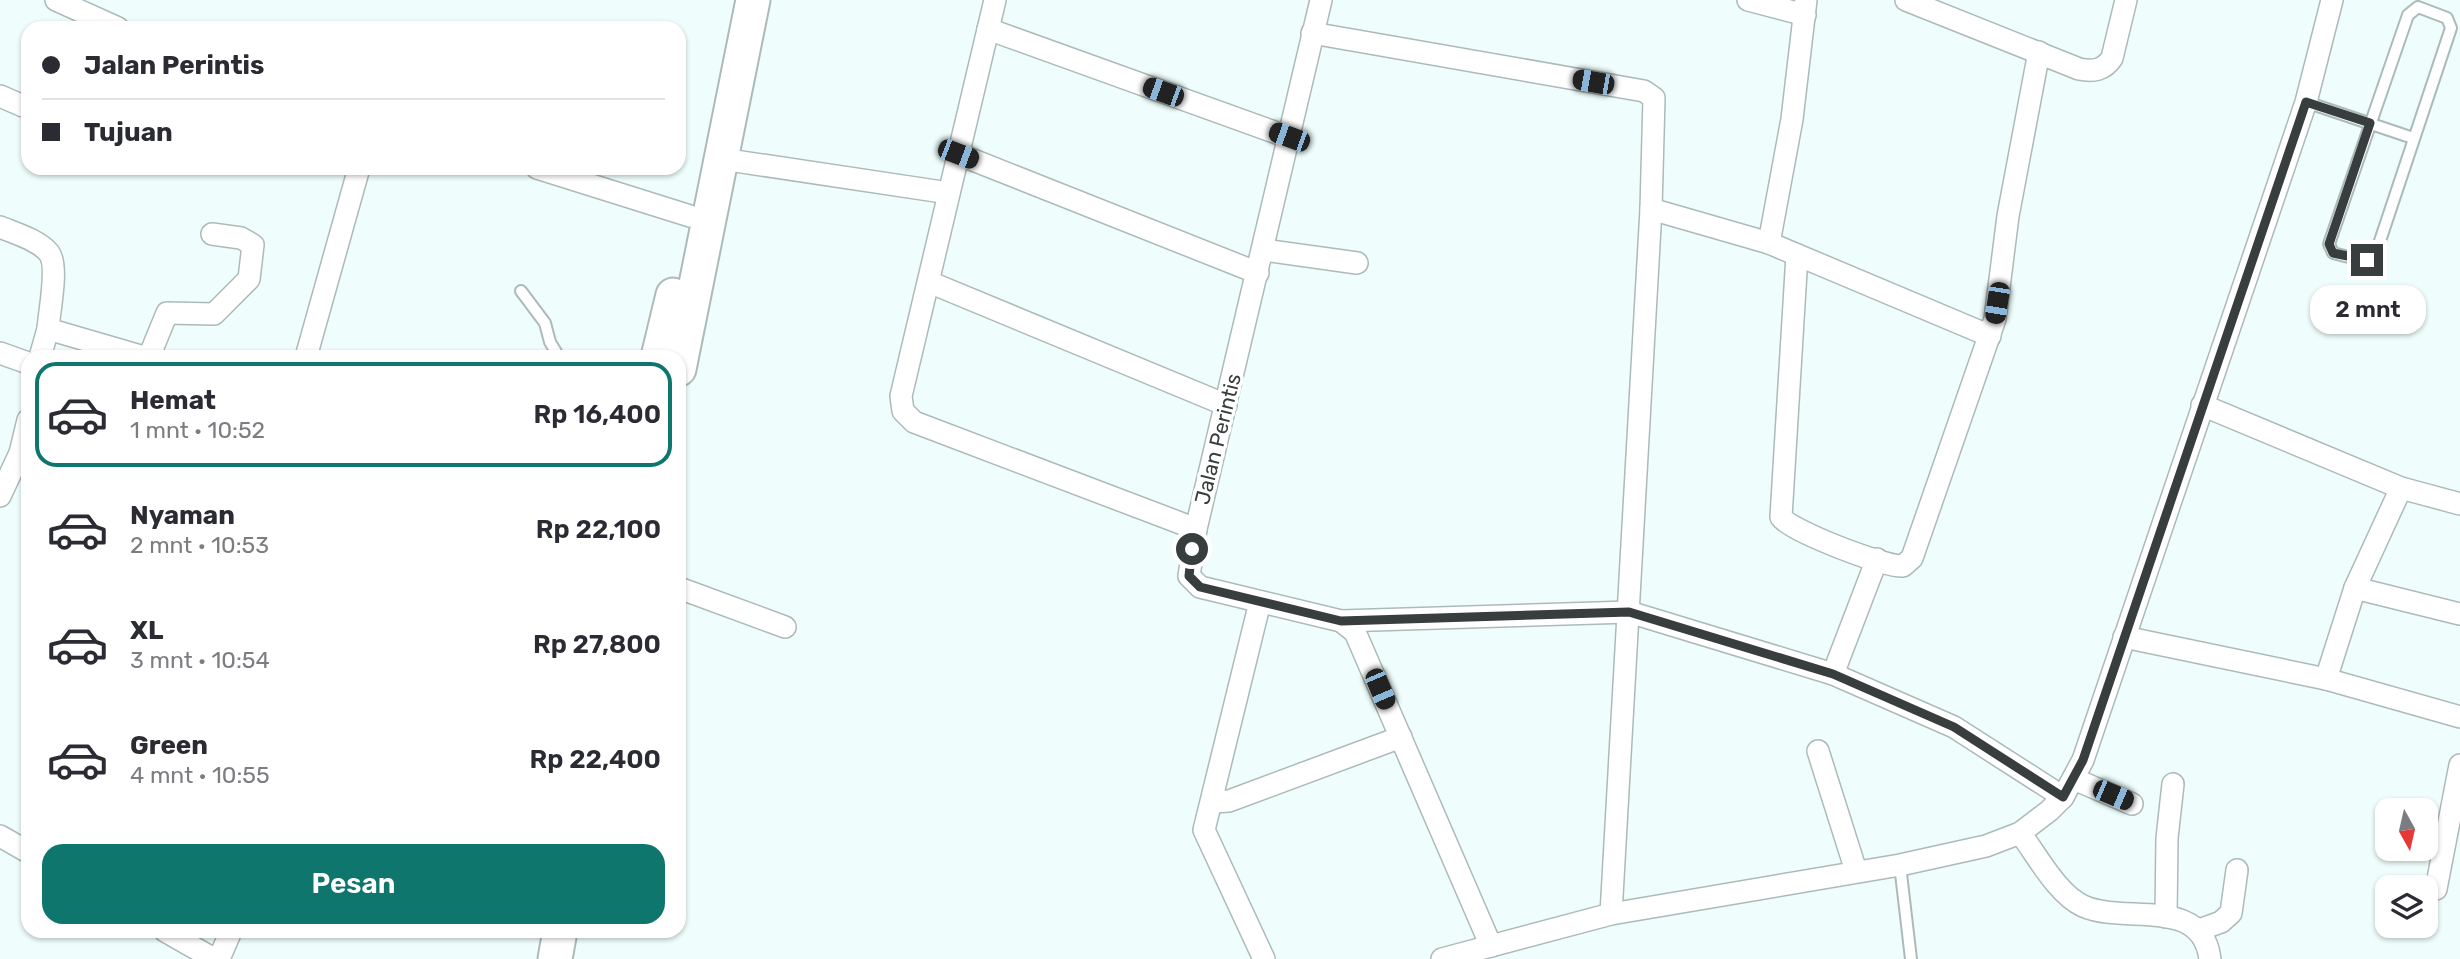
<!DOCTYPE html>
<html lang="id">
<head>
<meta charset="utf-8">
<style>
  :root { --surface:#fff; --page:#f2f2f3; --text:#2b2b33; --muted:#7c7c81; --line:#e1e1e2; --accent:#0f766e }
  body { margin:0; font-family:Rubik,sans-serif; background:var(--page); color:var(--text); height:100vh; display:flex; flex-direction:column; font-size:26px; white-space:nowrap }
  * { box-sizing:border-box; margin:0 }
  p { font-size:23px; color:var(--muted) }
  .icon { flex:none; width:38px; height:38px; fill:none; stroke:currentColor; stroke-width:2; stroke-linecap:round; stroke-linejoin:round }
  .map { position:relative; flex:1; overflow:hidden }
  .details { position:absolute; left:21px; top:350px; width:665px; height:588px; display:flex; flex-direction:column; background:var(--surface); border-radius:21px; box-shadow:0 2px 5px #0004 }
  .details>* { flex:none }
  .guide { position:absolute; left:21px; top:21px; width:665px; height:154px; border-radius:21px; box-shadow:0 2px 5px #0004; display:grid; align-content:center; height:154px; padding:0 21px; background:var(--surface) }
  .needle { width:46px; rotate:172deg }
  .controls { position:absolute; left:2375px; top:798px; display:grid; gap:14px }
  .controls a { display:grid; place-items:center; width:63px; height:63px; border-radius:14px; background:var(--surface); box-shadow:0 2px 5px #0004; font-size:35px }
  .end { position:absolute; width:32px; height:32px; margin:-16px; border:9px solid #383d3d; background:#fff; box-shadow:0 0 0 4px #fff }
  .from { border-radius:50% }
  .bubble { position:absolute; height:49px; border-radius:21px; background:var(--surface); box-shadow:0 2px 5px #0004; font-size:23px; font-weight:600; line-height:49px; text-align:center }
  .car { position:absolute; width:21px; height:42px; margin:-21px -10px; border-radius:9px; box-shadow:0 0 5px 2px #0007; background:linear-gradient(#222 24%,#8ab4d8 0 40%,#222 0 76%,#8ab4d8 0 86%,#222 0) }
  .guide b { display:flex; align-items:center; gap:24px; height:66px; font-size:26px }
  .guide b+b { border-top:2px solid var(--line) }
  .guide i { width:18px; height:18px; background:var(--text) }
  ul { padding:12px 0 0; list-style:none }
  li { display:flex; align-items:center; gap:21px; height:105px; margin:0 14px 10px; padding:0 7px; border:4px solid transparent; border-radius:21px }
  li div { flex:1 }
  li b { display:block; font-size:26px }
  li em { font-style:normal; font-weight:600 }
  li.current { border-color:var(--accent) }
  li>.icon { width:63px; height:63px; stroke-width:1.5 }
  .button { display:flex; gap:14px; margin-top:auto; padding:14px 21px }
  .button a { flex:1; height:80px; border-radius:21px; background:var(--accent); color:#fff; font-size:28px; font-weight:600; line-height:80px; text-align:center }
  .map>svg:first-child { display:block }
</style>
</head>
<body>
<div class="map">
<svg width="2460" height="959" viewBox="0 0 2460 959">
  <rect width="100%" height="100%" fill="#effefc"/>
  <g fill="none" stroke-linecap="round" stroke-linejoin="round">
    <defs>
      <g id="lane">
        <path d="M2418 7 2447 18 2451 28 2376 253 2364 261 2333 253 2329 244 2408 15Z"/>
        <path d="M2306 102 2413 138"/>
        <path d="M521 291 545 323 550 342 559 357"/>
        <path d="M1900 865 1911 959"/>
      </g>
      <g id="street">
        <path d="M56 0 118 28"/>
        <path d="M995 0 901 396 903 411 914 422 1196 529"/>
        <path d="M1321 0 1196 529 1189 576 1200 587 1341 621 1355 632 1491 946"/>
        <path d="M1748 0 1805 15"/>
        <path d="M1906 0 2079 69C2094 72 2104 70 2112 58L2126 0"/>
        <path d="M988 29 1288 137"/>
        <path d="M1312 33 1644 91 1654 98 1651 209 1611 914"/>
        <path d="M0 96 23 106"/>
        <path d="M958 154 1258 273"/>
        <path d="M722 159 949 193"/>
        <path d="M537 168 690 216"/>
        <path d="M1651 209 1769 243 1990 336"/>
        <path d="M0 227C14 233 39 240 49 253 59 266 49 312 48 329"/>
        <path d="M1769 243 1792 119 1806 0"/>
        <path d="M1263 250 1357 263"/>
        <path d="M1797 255 1781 517C1790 531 1885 567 1903 566L1912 558 1995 319 2008 216 2039 52"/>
        <path d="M929 282 1226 405"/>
        <path d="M0 353 28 363"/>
        <path d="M40 357 48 329 144 357"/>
        <path d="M149 357 167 313 214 314 249 279 253 245 241 238 212 234"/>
        <path d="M306 357 359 168"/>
        <path d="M2202 405 2401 488 2460 504"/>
        <path d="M0 496 20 453 28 420"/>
        <path d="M679 588 785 627"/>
        <path d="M2355 588 2460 614"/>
        <path d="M1260 602 1204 830 1264 959"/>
        <path d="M1341 621 1629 612 1833 674 1954 727 2063 797"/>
        <path d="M2124 637 2326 679 2460 717"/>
        <path d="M1833 674 1877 559"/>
        <path d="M2326 679 2355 588 2401 488"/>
        <path d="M1818 751 1856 871"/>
        <path d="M2074 779 2132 804"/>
        <path d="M1212 802 1229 801 1401 737"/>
        <path d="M2020 833C2037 855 2057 894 2083 906 2125 925 2202 895 2210 959"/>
        <path d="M0 836 28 852"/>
        <path d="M2436 889 2460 765"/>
        <path d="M2166 917 2167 838 2173 784"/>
        <path d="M2199 930 2221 922 2231 913 2237 870"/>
        <path d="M165 931 214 959"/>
        <path d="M219 959 231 931"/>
        <path d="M1442 959 1611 914 1900 865 1986 846 2020 833 2049 811 2063 797 2083 760 2306 102 2332 0"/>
      </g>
      <g id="primary">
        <path d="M658 357 673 295"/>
        <path d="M679 369 753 0"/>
        <path d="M555 959 560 931"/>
      </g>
    </defs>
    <use href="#lane" stroke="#acbab9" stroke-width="14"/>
    <use href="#street" stroke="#acbab9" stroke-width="24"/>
    <use href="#primary" stroke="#acbab9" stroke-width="37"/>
    <use href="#lane" stroke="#fff" stroke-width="10"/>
    <use href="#street" stroke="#fff" stroke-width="21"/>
    <use href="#primary" stroke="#fff" stroke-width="33"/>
  </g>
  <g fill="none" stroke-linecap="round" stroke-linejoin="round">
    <path stroke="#383d3d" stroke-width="9" d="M1192 549 1189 576 1200 587 1341 621 1629 612 1833 674 1954 727 2063 797 2083 760 2306 102 2370 123 2329 244 2333 253 2367 260"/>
  </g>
  <g text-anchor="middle" stroke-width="7" stroke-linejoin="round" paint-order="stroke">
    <g font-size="21" fill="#383d3d" stroke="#fff">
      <text transform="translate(1218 439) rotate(-76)" y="7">Jalan Perintis</text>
    </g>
  </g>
</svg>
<div class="controls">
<a><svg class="needle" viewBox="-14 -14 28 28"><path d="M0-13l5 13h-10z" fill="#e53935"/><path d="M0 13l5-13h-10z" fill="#7c7c81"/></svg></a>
<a><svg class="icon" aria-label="layers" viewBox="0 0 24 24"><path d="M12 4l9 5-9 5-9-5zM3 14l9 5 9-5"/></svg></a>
</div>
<i class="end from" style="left:1192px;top:549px"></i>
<i class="end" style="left:2367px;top:260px"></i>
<div class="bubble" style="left:2310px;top:285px;width:116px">2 mnt</div>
<i class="car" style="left:1593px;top:82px;rotate:280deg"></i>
<i class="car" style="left:1163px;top:92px;rotate:290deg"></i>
<i class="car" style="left:1289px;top:137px;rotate:290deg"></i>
<i class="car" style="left:958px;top:154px;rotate:111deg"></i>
<i class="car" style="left:1997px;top:303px;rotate:189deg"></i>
<i class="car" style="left:1380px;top:689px;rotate:157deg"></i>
<i class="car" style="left:2113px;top:795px;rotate:113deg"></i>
<div class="guide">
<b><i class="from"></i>Jalan Perintis</b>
<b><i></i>Tujuan</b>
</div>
<section class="details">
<ul>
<li class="current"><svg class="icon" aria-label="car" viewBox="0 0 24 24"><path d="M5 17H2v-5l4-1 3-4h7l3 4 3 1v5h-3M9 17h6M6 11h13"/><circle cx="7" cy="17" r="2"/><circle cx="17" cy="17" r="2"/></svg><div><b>Hemat</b><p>1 mnt · 10:52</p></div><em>Rp 16,400</em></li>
<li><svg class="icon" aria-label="car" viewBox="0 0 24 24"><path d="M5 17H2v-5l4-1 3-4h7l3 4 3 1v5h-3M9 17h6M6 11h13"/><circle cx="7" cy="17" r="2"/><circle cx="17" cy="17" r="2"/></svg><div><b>Nyaman</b><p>2 mnt · 10:53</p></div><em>Rp 22,100</em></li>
<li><svg class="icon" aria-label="car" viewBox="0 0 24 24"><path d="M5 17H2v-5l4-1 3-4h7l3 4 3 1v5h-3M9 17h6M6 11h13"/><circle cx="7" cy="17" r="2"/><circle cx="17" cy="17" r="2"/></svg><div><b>XL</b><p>3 mnt · 10:54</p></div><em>Rp 27,800</em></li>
<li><svg class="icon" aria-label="car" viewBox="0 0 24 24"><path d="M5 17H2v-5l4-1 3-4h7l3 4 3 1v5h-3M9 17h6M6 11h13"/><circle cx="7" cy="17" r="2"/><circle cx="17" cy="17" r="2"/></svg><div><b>Green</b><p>4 mnt · 10:55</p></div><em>Rp 22,400</em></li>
</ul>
<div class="button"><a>Pesan</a></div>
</section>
</div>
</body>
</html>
